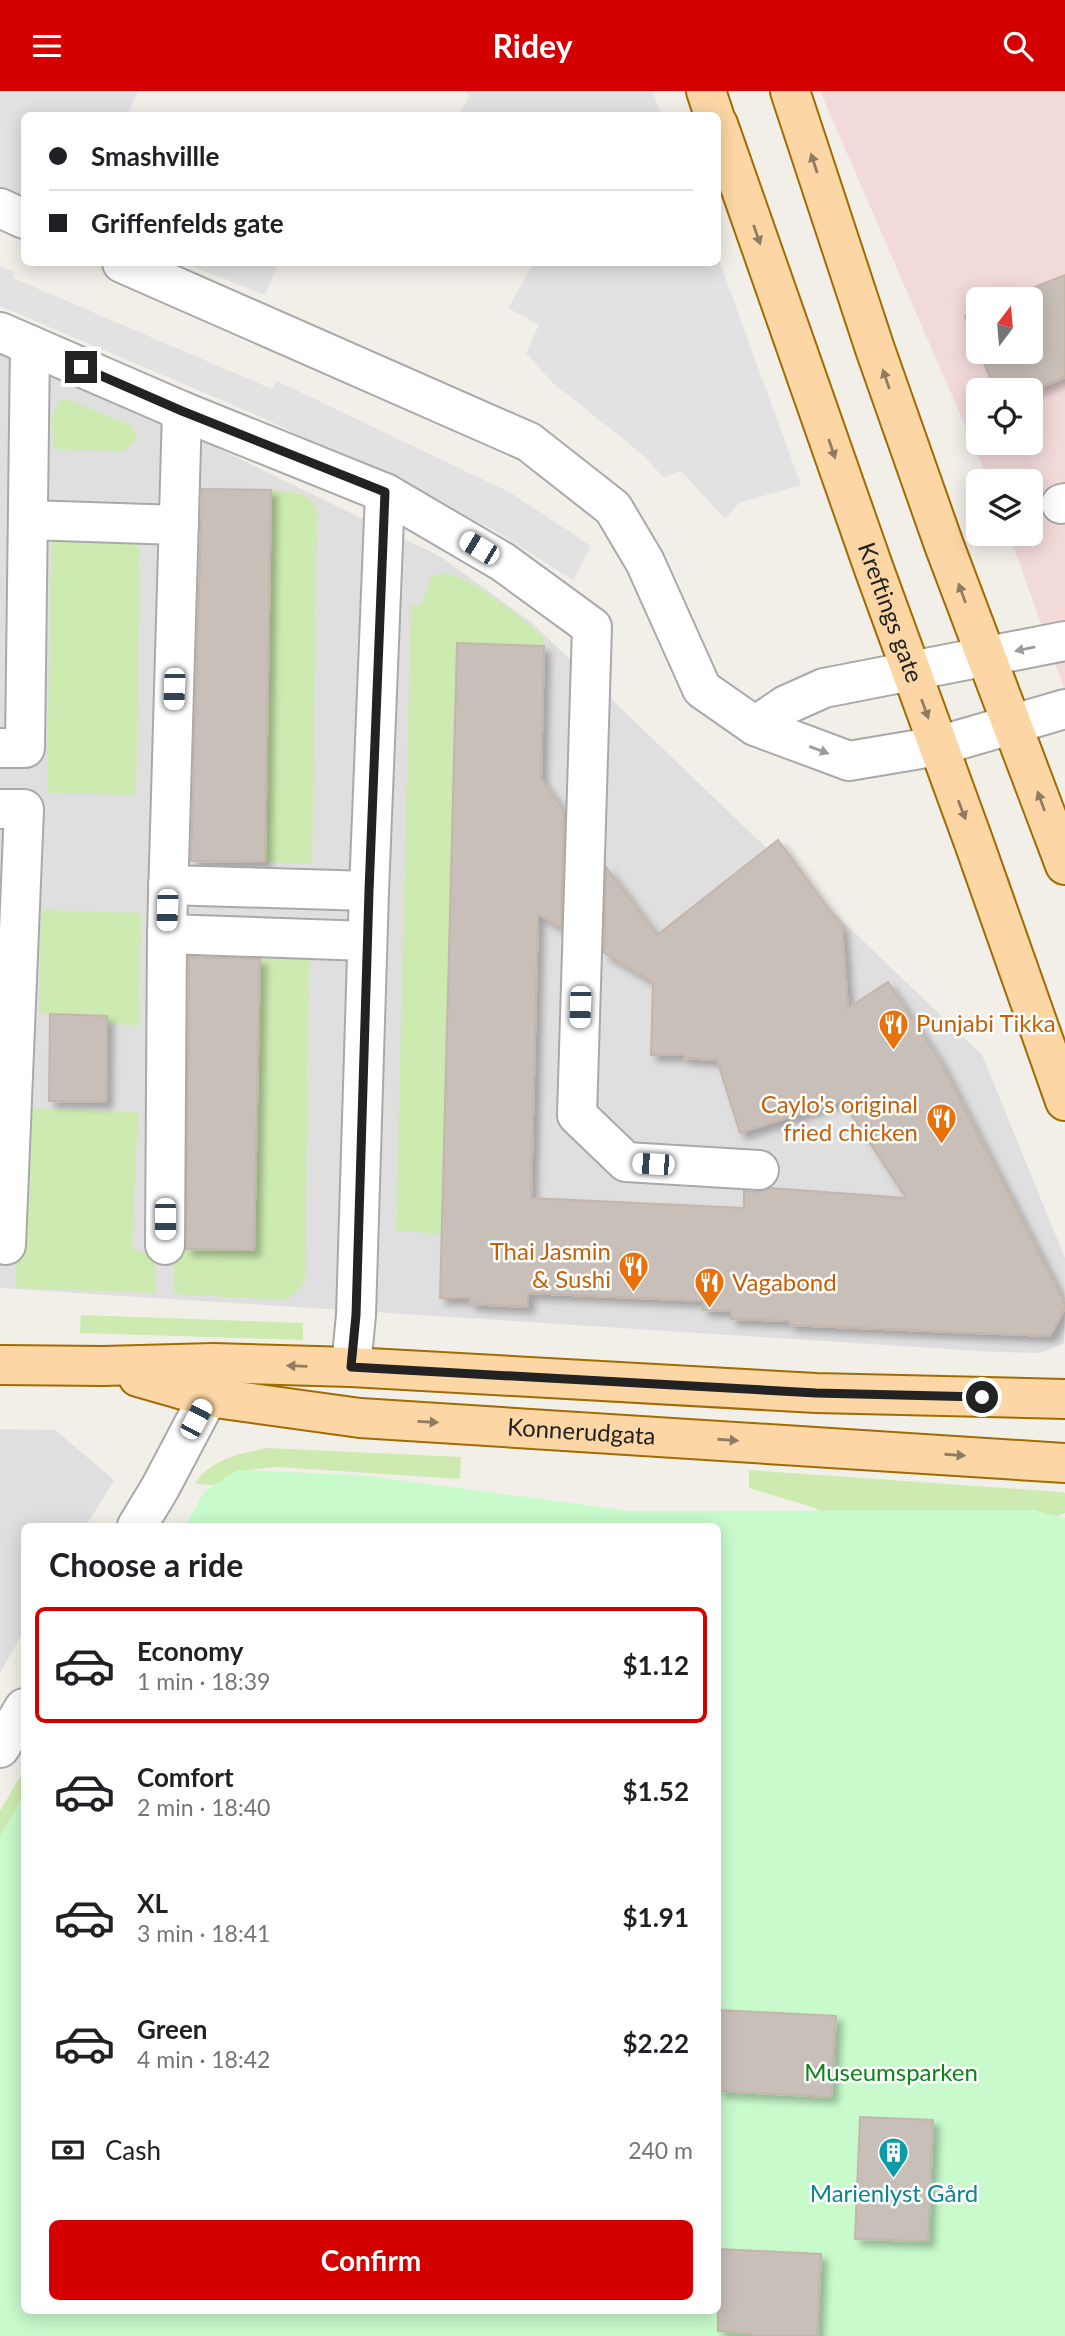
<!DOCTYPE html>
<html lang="en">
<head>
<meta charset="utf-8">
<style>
  :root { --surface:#fff; --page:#f6f6f6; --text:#202124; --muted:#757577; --line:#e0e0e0; --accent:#d40000 }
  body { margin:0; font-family:Lato,sans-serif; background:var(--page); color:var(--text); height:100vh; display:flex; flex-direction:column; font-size:26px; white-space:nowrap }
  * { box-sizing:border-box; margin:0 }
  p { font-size:23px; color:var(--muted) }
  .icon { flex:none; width:38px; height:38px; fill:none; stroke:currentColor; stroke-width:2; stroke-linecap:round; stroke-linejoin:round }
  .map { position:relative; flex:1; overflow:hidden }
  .side { position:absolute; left:21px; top:1432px; width:700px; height:791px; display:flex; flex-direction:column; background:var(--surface); border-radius:10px; box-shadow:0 4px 18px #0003 }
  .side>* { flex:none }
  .hud { position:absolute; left:21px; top:21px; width:700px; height:154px; border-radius:10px; box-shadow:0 4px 18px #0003; display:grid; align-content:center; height:154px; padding:0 28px; background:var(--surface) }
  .needle { width:46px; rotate:16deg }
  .controls { position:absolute; left:966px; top:196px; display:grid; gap:14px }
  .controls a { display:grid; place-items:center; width:77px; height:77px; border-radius:10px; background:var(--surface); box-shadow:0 4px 18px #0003; font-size:35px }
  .end { position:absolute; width:32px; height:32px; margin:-16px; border:9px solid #222; background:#fff; box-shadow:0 0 0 4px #fff }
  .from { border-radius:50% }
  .car { position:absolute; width:21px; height:42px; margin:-21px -10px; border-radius:9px; box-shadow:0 0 5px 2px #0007; background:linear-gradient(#fff 24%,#345 0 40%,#fff 0 76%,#345 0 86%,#fff 0) }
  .hud b { display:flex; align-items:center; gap:24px; height:66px; font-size:26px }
  .hud b+b { border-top:2px solid var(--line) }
  .hud i { width:18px; height:18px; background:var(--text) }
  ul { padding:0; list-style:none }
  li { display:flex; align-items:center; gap:21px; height:116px; margin:0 14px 10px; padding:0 14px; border:4px solid transparent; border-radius:10px }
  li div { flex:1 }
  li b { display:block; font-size:26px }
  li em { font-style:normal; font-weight:700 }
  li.on { border-color:var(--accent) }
  li>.icon { width:63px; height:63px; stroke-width:1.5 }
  h2 { padding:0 28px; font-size:32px; line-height:84px }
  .pay { display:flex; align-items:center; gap:18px; height:77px; padding:0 28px; font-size:26px }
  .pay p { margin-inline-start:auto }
  .cta { display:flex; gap:14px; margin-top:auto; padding:14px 28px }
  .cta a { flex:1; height:80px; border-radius:10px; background:var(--accent); color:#fff; font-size:28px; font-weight:700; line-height:80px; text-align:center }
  header { display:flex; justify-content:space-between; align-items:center; height:91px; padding:0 28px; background:var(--accent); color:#fff; font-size:32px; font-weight:700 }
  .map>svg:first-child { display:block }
</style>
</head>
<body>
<header><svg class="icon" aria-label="menu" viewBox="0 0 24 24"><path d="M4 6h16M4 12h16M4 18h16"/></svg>Ridey<svg class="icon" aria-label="search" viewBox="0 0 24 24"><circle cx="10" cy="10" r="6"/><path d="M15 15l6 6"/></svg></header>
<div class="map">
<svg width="1065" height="2245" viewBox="0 0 1065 2245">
  <defs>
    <filter id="shadow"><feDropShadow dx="6" dy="6" stdDeviation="3.5" flood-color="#0004"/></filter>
  </defs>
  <rect width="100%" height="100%" fill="#f2efe9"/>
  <g fill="#e0dfdf">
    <path d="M0 251 441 466 531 531 982 964 1065 1167 1064 1252 1041 1262 993 1261 0 1197Z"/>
    <path d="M0 1338 55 1339 114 1389 86 1435H24V1540L0 1582Z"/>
  </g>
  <path fill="#f2dad9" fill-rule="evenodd" d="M820 0H1065V600L1009 443H1031V390H989ZM978 208H1031V261H978ZM978 299H1031V352H978Z"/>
  <g fill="#cdebb0">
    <path d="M66 308 130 334 135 341 136 349 123 360 53 358 52 327 59 310Z"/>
    <path d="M271 399C291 401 308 399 317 419L312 773 265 771Z"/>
    <path d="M51 446H140L136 704 47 702Z"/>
    <path d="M445 482C473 488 524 527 544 548V555L457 553 442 1143 396 1140 411 514 421 515 431 486Z"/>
    <path d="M41 819 141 822 139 934 107 933V925L39 923Z"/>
    <path d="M260 867 309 868 305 1190 294 1204 283 1209 174 1203 173 1157 254 1158Z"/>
    <path d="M29 1017 138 1021 132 1159 157 1161 155 1202 16 1197 17 1162H24Z"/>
    <path d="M81 1224 303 1232V1249L80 1242Z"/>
    <path d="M268 1357 461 1366 460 1388 277 1376 250 1379 213 1394 195 1393C210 1368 241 1362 268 1357Z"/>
    <path d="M749 1379 1062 1401 1065 1402V1422L1004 1449 863 1436 806 1414 749 1397Z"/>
    <path d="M24 1679V1721L0 1763V1720Z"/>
  </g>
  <path fill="#c8facc" d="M237 1379 362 1384 630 1420 1033 1419 1065 1427V2245H0V1745L24 1704V2219H718V1435H185L205 1400Z"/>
  <g fill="#e2e2e2">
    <path d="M0 0H138L127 24H24V111L0 102Z"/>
    <path d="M464 0H652L662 24H459L470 4Z"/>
    <path d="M718 167 801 394 739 412 725 428 681 380 663 386 642 363 552 291 526 262 539 234 508 217 534 172H718Z"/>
    <path d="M184 172H278L265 204Z"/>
    <path d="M0 175 15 181 13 187 272 298 277 290 511 402 591 455 573 489 492 438 261 326 0 215Z"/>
  </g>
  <g fill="#c7bfb8" stroke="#c4b6ab" stroke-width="2" filter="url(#shadow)">
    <path d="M1065 184V286L1031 300 995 299 980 261H1031V208H1005Z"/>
    <path d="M978 219V258L965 225Z"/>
    <path d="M202 398 271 399 265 771 191 770Z"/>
    <path d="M457 552 544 555 541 688 564 719 561 837 538 823 531 1107 744 1117V1100L758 1101 770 1097 906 1107 842 1009 740 1042 717 969 684 967V964H651L653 891 604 862 606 776 657 844 778 749 842 836 848 917 888 891 940 970 1065 1213V1217L1050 1245 789 1234V1230L731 1228V1220L703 1219V1210L528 1202V1216L470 1213V1207H440Z"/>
    <path d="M189 866 260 868 254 1159 186 1158Z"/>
    <path d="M50 923 107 925 106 1011 49 1010Z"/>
    <path d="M718 1919 836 1925 831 2006 718 2000Z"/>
    <path d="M860 2026 933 2029 928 2150 855 2148Z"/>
    <path d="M718 2158 821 2163 817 2245H751V2242L718 2240Z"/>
  </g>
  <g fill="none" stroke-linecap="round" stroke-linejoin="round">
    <defs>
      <g id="minor">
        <path d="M0 117 24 128"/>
        <path d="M122 172 529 351 613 417 645 471 702 598 755 635 849 670 938 655 1065 618"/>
        <path d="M0 241 182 320 385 402 503 471 592 536 577 1024 626 1071 759 1079"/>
        <path d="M1061 413 1065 412"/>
        <path d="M28 429 179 434"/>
        <path d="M755 635 786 614 824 597 1065 550"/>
        <path d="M0 657H25L30 254"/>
        <path d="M0 718H24L6 1154"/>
        <path d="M168 794 369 800"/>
        <path d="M167 843 182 320"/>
        <path d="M165 1154 167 843 367 850"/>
        <path d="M351 1276 356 1224 369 800 385 402"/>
        <path d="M137 1435 160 1397 208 1306 214 1274"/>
        <path d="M0 1657 24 1617"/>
      </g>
      <g id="major">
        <path d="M706 0 714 24"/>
        <path d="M790 0 875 258 944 454 1065 774"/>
        <path id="s1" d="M718 33 874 478 974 752 1065 1010"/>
        <path d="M0 1274 103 1275 214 1272 351 1276 816 1302 1065 1308"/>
        <path id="s2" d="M138 1286 208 1306 360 1327 1065 1372"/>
      </g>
    </defs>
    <use href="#minor" stroke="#a9a9a9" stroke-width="42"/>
    <use href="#major" stroke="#a06b00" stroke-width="42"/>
    <use href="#minor" stroke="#fff" stroke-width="38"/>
    <use href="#major" stroke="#fcd6a4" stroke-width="38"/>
  </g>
  <defs><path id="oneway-solid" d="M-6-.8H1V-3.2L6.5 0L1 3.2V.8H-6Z" transform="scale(1.75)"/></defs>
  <g fill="#8f7c63">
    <use href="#oneway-solid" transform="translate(814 72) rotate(-108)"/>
    <use href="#oneway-solid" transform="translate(757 144) rotate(71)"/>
    <use href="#oneway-solid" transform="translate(886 288) rotate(-109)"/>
    <use href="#oneway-solid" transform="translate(832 358) rotate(71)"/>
    <use href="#oneway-solid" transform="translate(962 502) rotate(-110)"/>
    <use href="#oneway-solid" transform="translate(925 618) rotate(70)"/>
    <use href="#oneway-solid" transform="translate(1041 710) rotate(-110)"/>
    <use href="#oneway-solid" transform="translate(962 719) rotate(69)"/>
    <use href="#oneway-solid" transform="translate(297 1275) rotate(-178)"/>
    <use href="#oneway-solid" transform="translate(428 1331) rotate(3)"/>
    <use href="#oneway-solid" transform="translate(728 1349) rotate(4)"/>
    <use href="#oneway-solid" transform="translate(955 1364) rotate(4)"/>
  </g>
  <g fill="#9c9c9c">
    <use href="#oneway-solid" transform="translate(1025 558) rotate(168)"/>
    <use href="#oneway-solid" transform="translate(819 659) rotate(20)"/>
  </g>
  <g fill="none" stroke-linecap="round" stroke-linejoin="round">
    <path stroke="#222" stroke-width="9" d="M81 276 182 320 385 401 369 800 356 1224 351 1276 816 1302 982 1306"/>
  </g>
  <defs>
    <symbol id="restaurant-pin" viewBox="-11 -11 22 30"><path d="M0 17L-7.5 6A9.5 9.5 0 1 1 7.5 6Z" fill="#e8710a" stroke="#fff"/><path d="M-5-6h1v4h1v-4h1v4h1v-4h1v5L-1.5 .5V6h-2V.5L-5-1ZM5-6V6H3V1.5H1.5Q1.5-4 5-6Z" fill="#fff"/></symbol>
    <symbol id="building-pin" viewBox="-11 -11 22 30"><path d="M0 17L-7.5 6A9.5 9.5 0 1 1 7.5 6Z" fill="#0f9aa8" stroke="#fff"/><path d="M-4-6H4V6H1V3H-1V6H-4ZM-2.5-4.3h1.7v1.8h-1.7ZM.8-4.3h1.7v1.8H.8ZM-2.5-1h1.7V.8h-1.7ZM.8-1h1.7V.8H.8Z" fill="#fff"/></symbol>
  </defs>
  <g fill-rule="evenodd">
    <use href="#restaurant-pin" x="876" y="916" width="35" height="47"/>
    <use href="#restaurant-pin" x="924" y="1010" width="35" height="47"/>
    <use href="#restaurant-pin" x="616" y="1158" width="35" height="47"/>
    <use href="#restaurant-pin" x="692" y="1174" width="35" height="47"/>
    <use href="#building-pin" x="876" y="2044" width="35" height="47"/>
  </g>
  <g text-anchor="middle" stroke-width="5" stroke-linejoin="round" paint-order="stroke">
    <g font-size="24" fill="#222" stroke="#fff">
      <text dy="8" stroke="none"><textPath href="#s1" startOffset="518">Kreftings gate</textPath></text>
      <text dy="8" stroke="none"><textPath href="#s2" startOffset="448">Konnerudgata</textPath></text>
    </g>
    <g font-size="24" fill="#c56008" stroke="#fff" text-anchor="start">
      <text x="916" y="941">Punjabi Tikka</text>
      <text x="918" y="1022" text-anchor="end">Caylo's original<tspan x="918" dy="28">fried chicken</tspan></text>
      <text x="611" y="1169" text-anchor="end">Thai Jasmin<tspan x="611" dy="28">&amp; Sushi</tspan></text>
      <text x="732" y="1200">Vagabond</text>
    </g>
    <g font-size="24" fill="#0c8416" stroke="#fff">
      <text x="891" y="1990">Museumsparken</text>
    </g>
    <g font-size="24" fill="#0d838f" stroke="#fff">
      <text x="894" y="2111">Marienlyst Gård</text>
    </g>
  </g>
</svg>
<div class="controls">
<a><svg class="needle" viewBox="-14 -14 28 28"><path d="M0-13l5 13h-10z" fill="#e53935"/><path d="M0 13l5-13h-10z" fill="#757577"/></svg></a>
<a><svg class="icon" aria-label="locate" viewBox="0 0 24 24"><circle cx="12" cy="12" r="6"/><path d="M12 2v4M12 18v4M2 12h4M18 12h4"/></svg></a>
<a><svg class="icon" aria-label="layers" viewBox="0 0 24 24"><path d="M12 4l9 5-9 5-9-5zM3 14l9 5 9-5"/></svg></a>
</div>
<i class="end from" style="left:982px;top:1306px"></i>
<i class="end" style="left:81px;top:276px"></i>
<i class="car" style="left:479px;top:457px;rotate:301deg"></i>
<i class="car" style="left:174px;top:598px;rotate:182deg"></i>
<i class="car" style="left:167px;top:819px;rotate:182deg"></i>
<i class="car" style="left:580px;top:916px;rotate:182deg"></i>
<i class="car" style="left:653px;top:1073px;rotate:273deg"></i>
<i class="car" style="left:165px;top:1128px;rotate:180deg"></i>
<i class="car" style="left:196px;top:1328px;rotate:28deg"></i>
<div class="hud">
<b><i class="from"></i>Smashvillle</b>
<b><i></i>Griffenfelds gate</b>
</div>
<section class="side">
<h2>Choose a ride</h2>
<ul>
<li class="on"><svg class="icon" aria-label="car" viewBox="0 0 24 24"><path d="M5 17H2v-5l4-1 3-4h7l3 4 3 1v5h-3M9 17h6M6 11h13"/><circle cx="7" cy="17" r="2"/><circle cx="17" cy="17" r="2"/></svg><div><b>Economy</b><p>1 min · 18:39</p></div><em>$1.12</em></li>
<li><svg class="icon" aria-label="car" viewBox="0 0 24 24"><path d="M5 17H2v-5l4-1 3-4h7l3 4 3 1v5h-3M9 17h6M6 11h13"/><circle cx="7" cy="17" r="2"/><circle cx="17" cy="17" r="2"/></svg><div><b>Comfort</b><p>2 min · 18:40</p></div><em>$1.52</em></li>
<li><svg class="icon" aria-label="car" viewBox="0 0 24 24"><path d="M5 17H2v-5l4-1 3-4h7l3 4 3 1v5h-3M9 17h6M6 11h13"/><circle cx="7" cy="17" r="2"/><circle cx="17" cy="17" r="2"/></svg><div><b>XL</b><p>3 min · 18:41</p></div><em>$1.91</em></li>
<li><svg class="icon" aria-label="car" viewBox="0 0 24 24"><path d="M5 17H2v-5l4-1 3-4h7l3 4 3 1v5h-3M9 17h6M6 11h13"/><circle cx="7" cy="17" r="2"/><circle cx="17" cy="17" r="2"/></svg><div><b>Green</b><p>4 min · 18:42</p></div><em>$2.22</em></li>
</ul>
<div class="pay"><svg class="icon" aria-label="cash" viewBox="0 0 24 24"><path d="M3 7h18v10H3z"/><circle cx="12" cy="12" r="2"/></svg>Cash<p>240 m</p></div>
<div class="cta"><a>Confirm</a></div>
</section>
</div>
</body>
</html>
